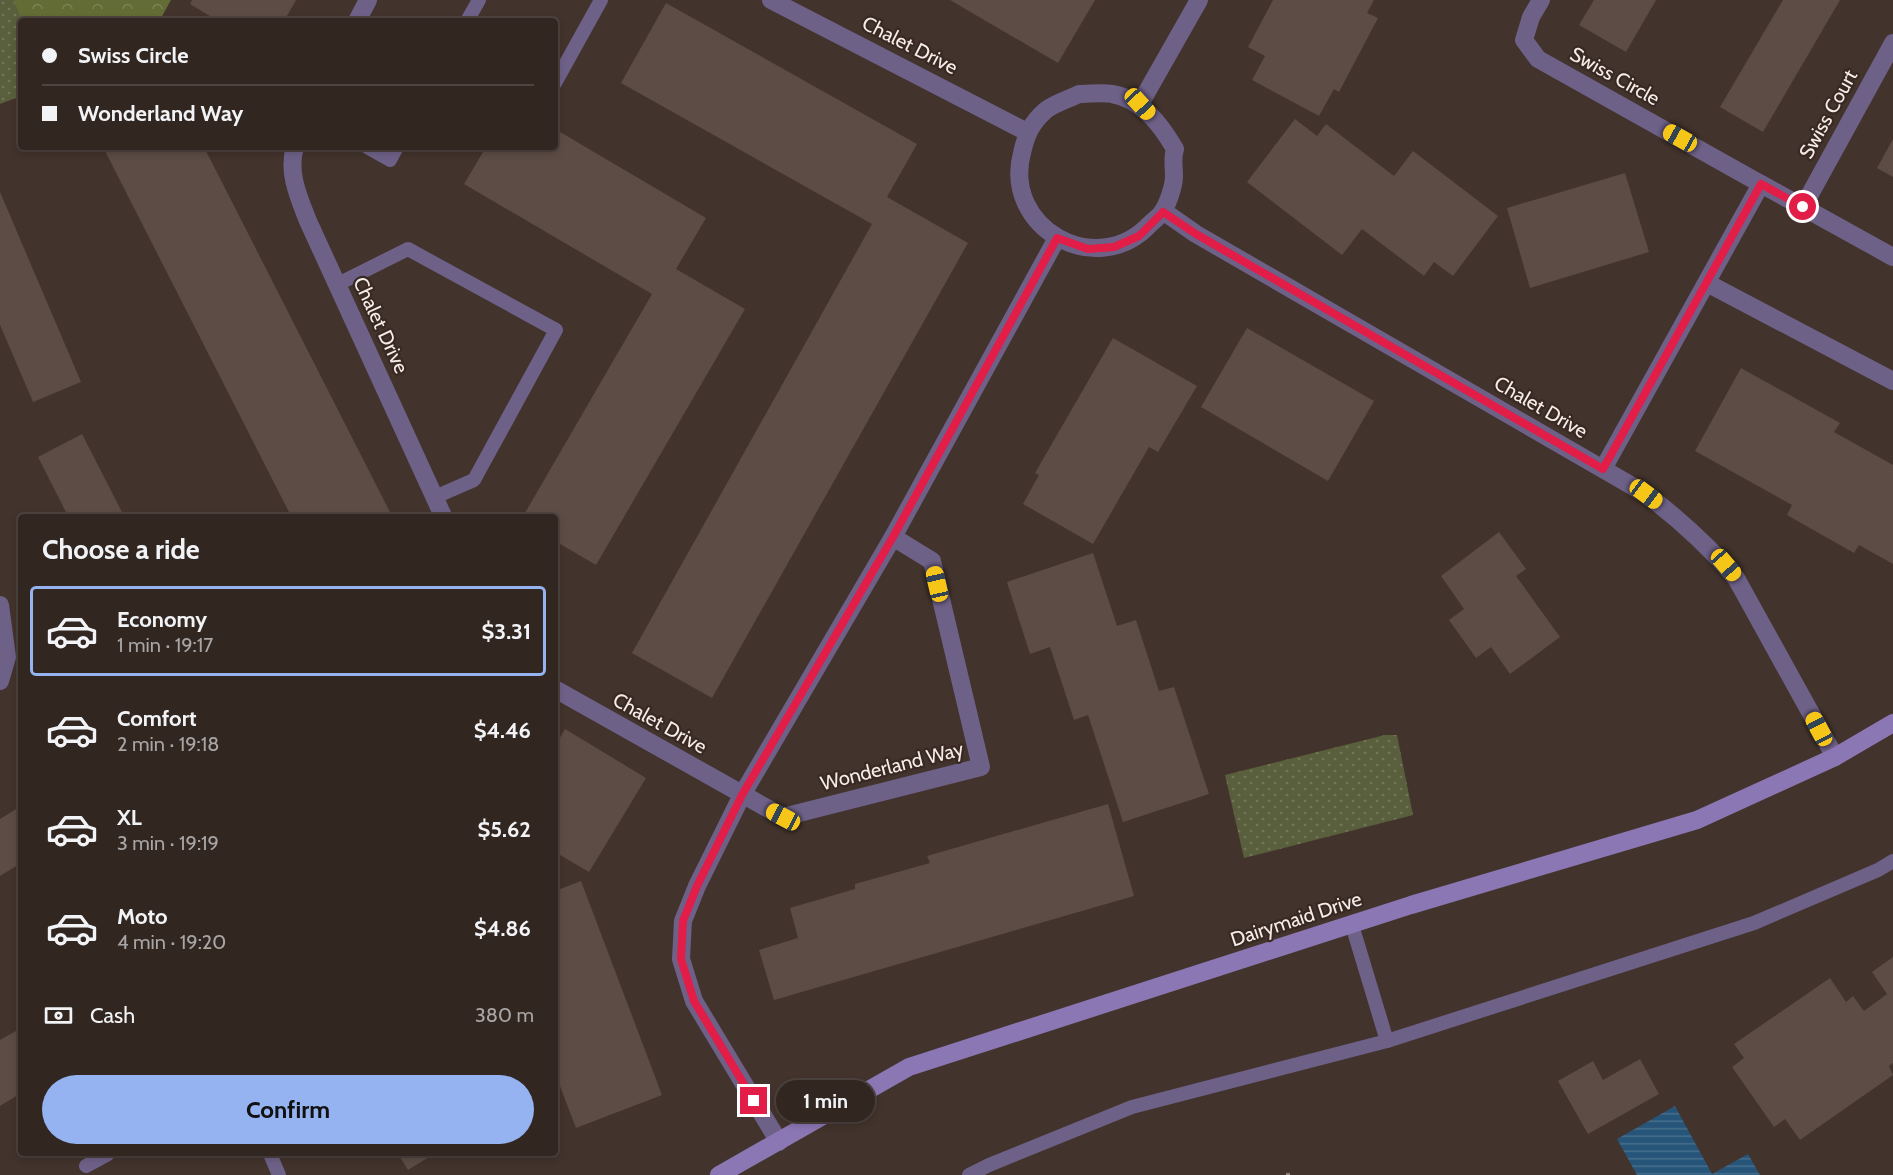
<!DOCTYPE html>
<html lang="en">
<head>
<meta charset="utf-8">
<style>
  :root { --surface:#322621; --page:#3d322e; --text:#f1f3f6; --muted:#a8a5a5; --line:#4d433f; --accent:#95b2f1 }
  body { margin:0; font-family:Cabin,sans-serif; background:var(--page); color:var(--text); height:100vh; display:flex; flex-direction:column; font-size:22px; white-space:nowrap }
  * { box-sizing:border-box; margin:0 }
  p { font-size:20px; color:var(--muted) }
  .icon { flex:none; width:33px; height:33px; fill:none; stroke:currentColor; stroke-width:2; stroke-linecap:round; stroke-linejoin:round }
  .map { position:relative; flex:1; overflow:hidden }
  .details { position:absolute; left:18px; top:514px; width:540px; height:642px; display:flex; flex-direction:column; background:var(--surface); border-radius:6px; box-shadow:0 3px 9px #0003,0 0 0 2px var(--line) }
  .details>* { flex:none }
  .banner { position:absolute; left:18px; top:18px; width:540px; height:132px; border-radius:6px; box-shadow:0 3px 9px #0003,0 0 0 2px var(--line); display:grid; align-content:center; height:132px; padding:0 24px; background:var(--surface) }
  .end { position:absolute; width:27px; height:27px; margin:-14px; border:8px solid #e11d48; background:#fff; box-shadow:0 0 0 3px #fff }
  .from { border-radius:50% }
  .bubble { position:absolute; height:42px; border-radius:21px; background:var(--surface); box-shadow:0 3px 9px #0003,0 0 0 2px var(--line); font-size:20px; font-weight:700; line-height:42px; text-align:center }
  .car { position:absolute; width:18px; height:36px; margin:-18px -9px; border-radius:8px; box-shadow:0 0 4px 2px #0007; background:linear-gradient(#f5c518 24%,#345 0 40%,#f5c518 0 76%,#345 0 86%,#f5c518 0) }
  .banner b { display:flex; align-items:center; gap:21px; height:57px; font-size:22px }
  .banner b+b { border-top:2px solid var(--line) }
  .banner i { width:15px; height:15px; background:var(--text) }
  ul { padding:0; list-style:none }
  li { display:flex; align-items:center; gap:18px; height:90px; margin:0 12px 9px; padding:0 12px; border:3px solid transparent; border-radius:6px }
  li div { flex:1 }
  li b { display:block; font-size:22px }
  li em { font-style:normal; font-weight:700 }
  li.active { border-color:var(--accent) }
  li>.icon { width:54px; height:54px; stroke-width:1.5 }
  h2 { padding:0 24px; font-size:27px; line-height:72px }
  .pay { display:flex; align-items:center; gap:15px; height:66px; padding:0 24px; font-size:22px }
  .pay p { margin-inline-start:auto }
  .cta { display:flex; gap:12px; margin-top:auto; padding:12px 24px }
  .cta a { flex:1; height:69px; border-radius:36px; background:var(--accent); color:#111; font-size:24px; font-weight:700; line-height:69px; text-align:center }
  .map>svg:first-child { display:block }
</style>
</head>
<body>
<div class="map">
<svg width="1893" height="1175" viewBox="0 0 1893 1175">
  <defs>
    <pattern id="forest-crowns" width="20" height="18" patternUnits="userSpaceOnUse" patternTransform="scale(1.5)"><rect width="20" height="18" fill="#646c35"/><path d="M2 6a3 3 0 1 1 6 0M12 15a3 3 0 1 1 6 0" fill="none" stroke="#7b8152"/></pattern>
    <pattern id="park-dots" width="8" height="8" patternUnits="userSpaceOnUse" patternTransform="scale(1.5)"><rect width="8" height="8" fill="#595f3c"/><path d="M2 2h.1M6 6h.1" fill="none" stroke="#717658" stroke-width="1.8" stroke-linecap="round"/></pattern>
    <pattern id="water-rules" width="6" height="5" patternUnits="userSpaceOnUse" patternTransform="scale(1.5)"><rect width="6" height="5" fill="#275579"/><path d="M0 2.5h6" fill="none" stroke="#476e8c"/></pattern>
  </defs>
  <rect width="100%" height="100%" fill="#42332c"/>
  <path fill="url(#forest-crowns)" d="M0 0H171L161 18 152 21H21Z"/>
  <g fill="url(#park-dots)">
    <path d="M0 0H14L22 21 21 96 0 104Z"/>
    <path d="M1385 735H1397L1413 815 1244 858 1225 775Z"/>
  </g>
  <path fill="url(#water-rules)" d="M1675 1106 1712 1174 1748 1154 1760 1175H1637L1617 1139Z"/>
  <g fill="#5c4c45">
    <path d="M192 0H296L284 21H218L190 4Z"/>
    <path d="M950 0H1095L1058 63Z"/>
    <path d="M1273 0H1374L1367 13 1378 18 1339 92 1334 89 1319 116 1252 80 1265 56 1248 47Z"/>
    <path d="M1594 0H1656L1626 52 1579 25Z"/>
    <path d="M1783 0H1840L1763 132 1720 107Z"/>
    <path d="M666 3 917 144 887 197 968 243 712 698 632 653 872 224 621 83Z"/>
    <path d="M1295 119 1317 136 1326 124 1394 176 1413 151 1498 216 1453 276 1434 262 1424 276 1362 229 1342 255 1247 182Z"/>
    <path d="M555 129 706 218 676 269 745 309 596 565 555 541V518H522L652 294 464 184 486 147H555Z"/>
    <path d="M1893 139V177L1877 168Z"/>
    <path d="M103 147H204L393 518H292Z"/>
    <path d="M1625 173 1649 252 1530 288 1507 208Z"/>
    <path d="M0 192 81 382 33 402 0 325Z"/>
    <path d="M1247 328 1374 401 1328 481 1201 407Z"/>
    <path d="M1113 338 1197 386 1158 452 1149 447 1093 544 1023 504 1039 475 1035 473Z"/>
    <path d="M1741 368 1840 423 1834 432 1893 465V564L1859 545 1854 553 1787 515 1792 505 1695 451Z"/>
    <path d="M82 434 125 518H69L38 457Z"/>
    <path d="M1499 532 1526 569 1516 576 1560 637 1510 674 1491 647 1476 658 1449 620 1464 609 1441 576Z"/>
    <path d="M1093 553 1117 626 1136 620 1159 691 1174 687 1209 794 1123 822 1088 715 1074 720 1050 647 1030 654 1007 582Z"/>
    <path d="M565 729 646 778 589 872 555 852V746Z"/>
    <path d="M1108 804 1134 896 774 1000 759 950 798 938 790 908 855 889V884L930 863 927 856Z"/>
    <path d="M21 806V863L0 876V819Z"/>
    <path d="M581 881 662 1095 576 1128 555 1073V891Z"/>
    <path d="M1893 957V1063L1889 1066 1893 1075 1800 1140 1785 1119 1774 1127 1732 1067 1744 1058 1734 1044 1830 978 1846 1002 1853 996 1864 1011 1887 994 1872 972Z"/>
    <path d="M21 1028V1093L0 1106V1040Z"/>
    <path d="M1640 1059 1659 1094 1588 1134 1558 1081 1593 1061 1603 1080Z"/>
    <path d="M398 1154H434L408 1170Z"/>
  </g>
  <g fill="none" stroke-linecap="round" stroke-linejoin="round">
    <path stroke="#8d807a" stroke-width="4" stroke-dasharray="4.5 4.5" stroke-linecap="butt" d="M1288 1175V1173"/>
    <g stroke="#6e6188" stroke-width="14">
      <path d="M467 21 479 0"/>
      <path d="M555 83 601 0"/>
      <path d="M367 147 390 160 397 147"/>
      <path d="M338 284 408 249 556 330 474 480 435 497"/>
      <path d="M1352 925 1387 1041"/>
      <path d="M270 1154 279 1175"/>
      <path d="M86 1166 108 1154"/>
      <path d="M969 1175 989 1165 1132 1107 1387 1041 1754 923 1878 870 1893 861"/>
    </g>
    <g stroke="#6e6188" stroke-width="18">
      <path d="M771 0 1027 132"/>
      <path d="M1541 0 1531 17 1524 40 1538 59 1761 184 1603 469"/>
      <path d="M357 21 368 0"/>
      <path d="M1079 94C1089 94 1102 92 1112 94 1142 99 1161 125 1175 149 1172 158 1174 167 1174 176 1174 186 1168 203 1163 211 1160 216 1154 220 1150 224 1097 281 1002 228 1022 153 1026 135 1031 123 1046 110 1055 103 1069 99 1079 94Z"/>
      <path d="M1140 104 1199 0"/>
      <path d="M295 147C287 172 299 198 308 221L444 518"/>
      <path d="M1761 184 1893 257"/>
      <path d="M1803 207 1893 43"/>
      <path d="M1163 211 1196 234 1646 494C1680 520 1708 545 1736 578L1835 757"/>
      <path d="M1707 283 1893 381"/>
      <path d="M0 605 7 657 0 681"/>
      <path d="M555 689 783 817 981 767 932 561 893 537"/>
      <path d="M779 1142 694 1001 681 959 683 921 697 886 742 795 893 537 1057 238"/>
    </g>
    <path stroke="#8c77b5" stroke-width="18" d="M719 1175 909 1067 1411 905 1697 820 1835 757 1893 723"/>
  </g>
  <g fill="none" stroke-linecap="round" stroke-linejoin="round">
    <path stroke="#e11d48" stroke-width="8" d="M754 1101 694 1001 681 959 683 921 697 886 742 795 893 537 1057 238 1088 249 1114 247 1139 236 1163 212 1196 234 1603 469 1761 184 1803 207"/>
  </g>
  <g text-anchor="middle" stroke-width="4.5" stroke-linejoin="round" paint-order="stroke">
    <g font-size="20" fill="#f6ece8" stroke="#382922">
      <text transform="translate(910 45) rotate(27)" y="7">Chalet Drive</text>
      <text transform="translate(1615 76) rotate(29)" y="7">Swiss Circle</text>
      <text transform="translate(1828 114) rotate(-61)" y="7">Swiss Court</text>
      <text transform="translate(381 325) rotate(65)" y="7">Chalet Drive</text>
      <text transform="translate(1541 407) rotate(30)" y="7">Chalet Drive</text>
      <text transform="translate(660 723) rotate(29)" y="7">Chalet Drive</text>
      <text transform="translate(892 766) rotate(-14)" y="7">Wonderland Way</text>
      <text transform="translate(1296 919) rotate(-18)" y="7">Dairymaid Drive</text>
    </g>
  </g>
</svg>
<i class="end from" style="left:1803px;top:207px"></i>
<i class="end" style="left:754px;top:1101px"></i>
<div class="bubble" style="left:776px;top:1080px;width:99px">1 min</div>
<i class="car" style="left:1140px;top:104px;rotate:137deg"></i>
<i class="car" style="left:1680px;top:138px;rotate:299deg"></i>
<i class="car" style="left:1646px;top:494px;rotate:127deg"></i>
<i class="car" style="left:1726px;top:565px;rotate:139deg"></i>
<i class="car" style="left:937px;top:584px;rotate:347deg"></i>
<i class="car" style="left:1819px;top:729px;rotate:332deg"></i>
<i class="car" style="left:783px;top:817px;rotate:298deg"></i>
<div class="banner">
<b><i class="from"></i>Swiss Circle</b>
<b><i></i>Wonderland Way</b>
</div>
<section class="details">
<h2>Choose a ride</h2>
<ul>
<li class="active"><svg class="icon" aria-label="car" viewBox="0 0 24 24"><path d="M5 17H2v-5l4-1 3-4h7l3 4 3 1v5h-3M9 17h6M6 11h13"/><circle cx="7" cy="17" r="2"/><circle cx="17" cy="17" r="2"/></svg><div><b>Economy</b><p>1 min · 19:17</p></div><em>$3.31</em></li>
<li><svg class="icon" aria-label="car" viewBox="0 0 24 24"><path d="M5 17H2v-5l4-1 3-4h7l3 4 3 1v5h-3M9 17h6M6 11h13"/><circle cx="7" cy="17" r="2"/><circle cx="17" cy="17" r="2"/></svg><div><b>Comfort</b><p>2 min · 19:18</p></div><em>$4.46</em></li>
<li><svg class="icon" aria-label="car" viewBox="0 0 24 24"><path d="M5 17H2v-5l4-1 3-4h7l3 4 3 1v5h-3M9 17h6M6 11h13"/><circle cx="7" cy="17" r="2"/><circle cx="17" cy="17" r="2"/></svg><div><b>XL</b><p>3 min · 19:19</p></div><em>$5.62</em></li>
<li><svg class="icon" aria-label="car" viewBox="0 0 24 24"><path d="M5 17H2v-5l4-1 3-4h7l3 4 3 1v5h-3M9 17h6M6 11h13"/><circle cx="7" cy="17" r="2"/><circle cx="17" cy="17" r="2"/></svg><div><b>Moto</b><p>4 min · 19:20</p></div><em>$4.86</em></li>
</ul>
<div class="pay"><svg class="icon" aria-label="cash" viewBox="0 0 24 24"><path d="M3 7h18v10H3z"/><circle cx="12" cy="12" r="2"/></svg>Cash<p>380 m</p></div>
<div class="cta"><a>Confirm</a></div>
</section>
</div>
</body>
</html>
